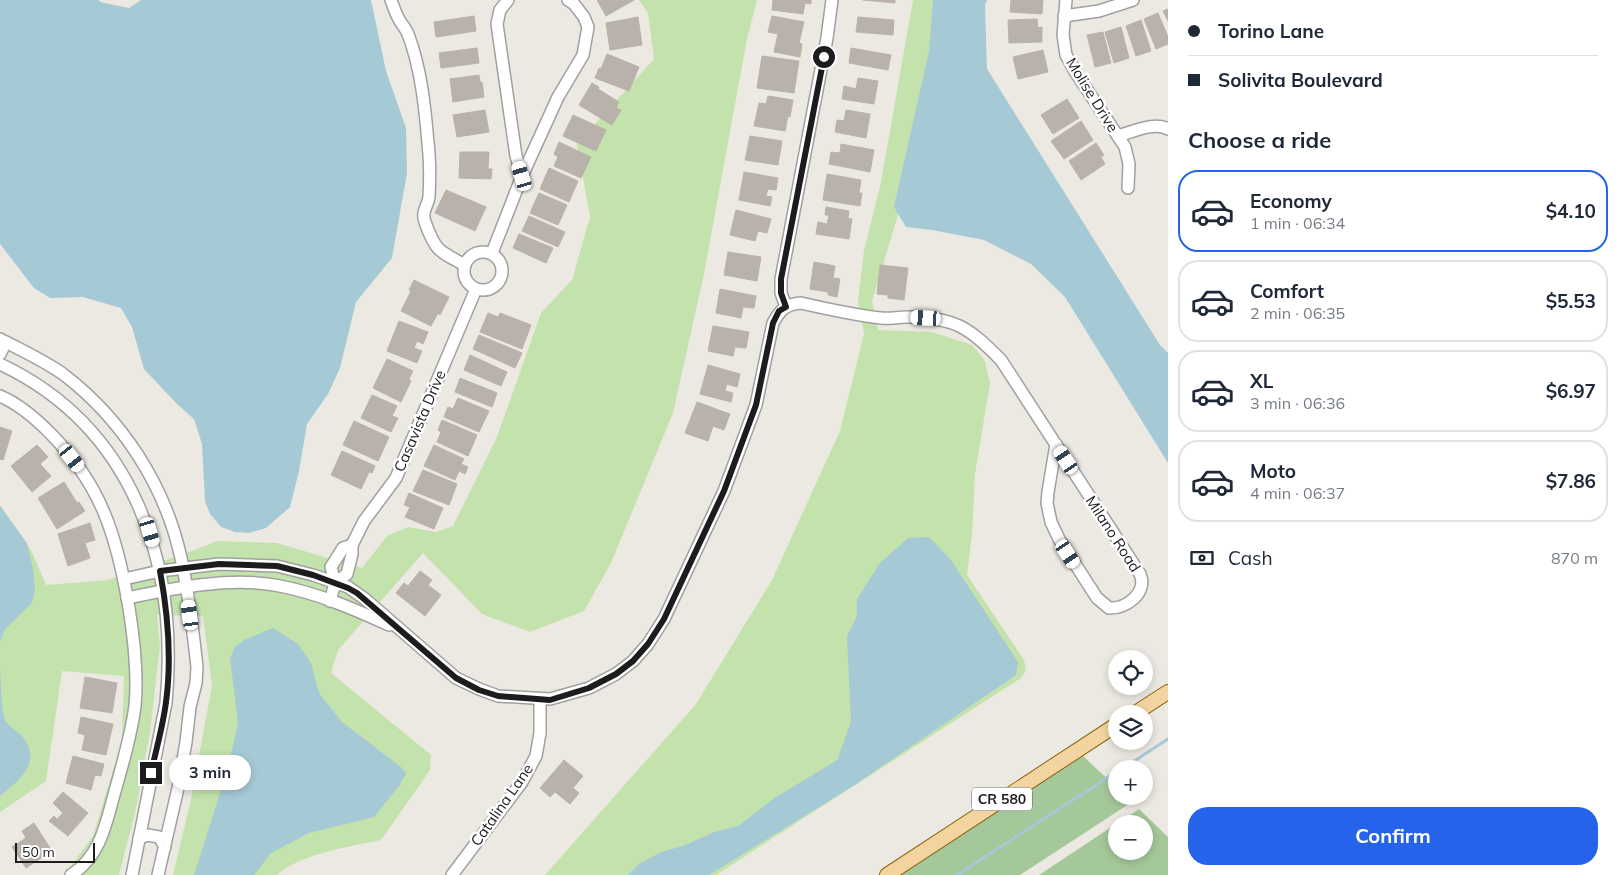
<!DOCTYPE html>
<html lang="en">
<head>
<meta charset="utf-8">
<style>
  :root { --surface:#fff; --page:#f2f2f3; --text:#1f2937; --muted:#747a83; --line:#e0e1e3; --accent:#2563eb }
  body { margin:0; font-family:Mulish,sans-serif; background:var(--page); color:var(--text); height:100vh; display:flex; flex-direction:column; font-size:19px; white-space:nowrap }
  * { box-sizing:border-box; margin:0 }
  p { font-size:16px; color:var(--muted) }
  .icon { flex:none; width:28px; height:28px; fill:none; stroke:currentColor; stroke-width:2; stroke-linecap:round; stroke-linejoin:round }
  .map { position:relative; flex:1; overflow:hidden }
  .side { display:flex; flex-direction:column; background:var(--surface); width:450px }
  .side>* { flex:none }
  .hud { display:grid; align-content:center; height:110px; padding:0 20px; background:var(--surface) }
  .controls { position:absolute; left:1108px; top:650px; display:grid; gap:10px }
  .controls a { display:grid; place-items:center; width:45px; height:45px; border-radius:50%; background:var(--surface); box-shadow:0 2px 8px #0003; font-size:25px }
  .scale { position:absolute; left:15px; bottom:12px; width:80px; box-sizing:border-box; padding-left:5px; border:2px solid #1c1c1c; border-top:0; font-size:14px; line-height:18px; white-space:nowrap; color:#1c1c1c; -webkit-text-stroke:4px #fff; paint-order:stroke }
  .end { position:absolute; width:22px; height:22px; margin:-11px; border:6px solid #1c1c1c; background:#fff; box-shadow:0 0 0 2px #fff }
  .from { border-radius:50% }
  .bubble { position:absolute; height:35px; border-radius:18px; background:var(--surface); box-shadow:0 2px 8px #0003; font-size:16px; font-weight:700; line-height:35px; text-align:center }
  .car { position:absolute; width:15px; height:30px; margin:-15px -8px; border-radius:6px; box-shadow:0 0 4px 1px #0007; background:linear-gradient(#fff 24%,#345 0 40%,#fff 0 76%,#345 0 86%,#fff 0) }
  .hud b { display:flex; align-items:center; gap:18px; height:48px; font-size:19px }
  .hud b+b { border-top:1px solid var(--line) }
  .hud i { width:12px; height:12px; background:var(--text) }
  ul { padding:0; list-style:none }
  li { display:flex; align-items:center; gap:15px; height:82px; margin:0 10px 8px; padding:0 10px; border:2px solid var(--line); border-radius:20px }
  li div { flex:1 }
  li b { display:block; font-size:19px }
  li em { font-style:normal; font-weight:700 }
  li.current { border-color:var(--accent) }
  li>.icon { width:45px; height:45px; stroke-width:1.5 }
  h2 { padding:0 20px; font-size:22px; line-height:60px }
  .pay { display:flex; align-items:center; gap:12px; height:55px; padding:0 20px; font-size:19px }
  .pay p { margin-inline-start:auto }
  .action { display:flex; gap:10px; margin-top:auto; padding:10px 20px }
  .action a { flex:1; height:58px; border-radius:20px; background:var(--accent); color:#fff; font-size:20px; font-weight:700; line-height:58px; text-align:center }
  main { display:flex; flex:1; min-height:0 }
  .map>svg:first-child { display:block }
</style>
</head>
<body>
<main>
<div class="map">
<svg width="1168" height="875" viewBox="0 0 1168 875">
  <rect width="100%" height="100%" fill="#ece9e2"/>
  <g fill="#c4e2ac">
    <path d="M639 0H757L747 39 704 274 673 413 611 563 584 611 530 632 482 614 423 553 338 650 331 673 431 755 430 770 381 840C349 847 302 853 277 875H173L191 799 212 686 203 616 157 615 160 646 150 732 136 809 119 875H70L68 870 93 836 122 741 124 676 62 671 46 781 0 812V505L31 550 46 585 108 580 192 551 217 541 277 543 362 568 387 536 408 527 436 532 453 526 497 437 541 313 572 280 590 217 577 144 654 59 648 13Z"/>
    <path d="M913 0H941L898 215 872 301 878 330 932 332 972 345 984 359 990 383 975 474 972 535 967 575 1024 660 1026 670 1021 678 716 875H545L696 704 772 580 840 431 864 334 858 300 864 251 881 182Z"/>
  </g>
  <g fill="#a5c89a">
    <path d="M1082 755 1116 787V796H1126L1132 802 1020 875H898Z"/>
    <path d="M1139 809 1168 837V875H1039L1116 824V851H1144V824H1117Z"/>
  </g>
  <g fill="#a6c9d6">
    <path d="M0 0H99L100 2 129 8 141 0H371L386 71 406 128 407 173 392 258 356 302 340 368 328 394 307 424 299 471 290 507 266 528 249 533 235 532 221 527 210 514 205 501 202 444 194 419 177 404 144 369 132 327 121 308 83 297 50 298 34 288 0 244Z"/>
    <path d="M933 0H987L985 5 987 69 1160 345 1168 353V463L1065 297 1031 264 984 240 932 230 906 227 894 207 929 51Z"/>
    <path d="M0 506 27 543 33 569 35 592 31 604 5 629 0 641Z"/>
    <path d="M929 537 951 560 1018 662 1016 675 853 786 709 875H628L639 864 661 852 683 846 714 832 738 826 773 799 837 760 851 722 847 636 857 616V599L880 563 908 538Z"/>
    <path d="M273 628 298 644 311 663 319 693 342 722 401 767 406 774 399 786 374 817 309 833 271 853 254 875H194L228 768 238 723 230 658 235 647 244 640Z"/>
    <path d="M0 670C2 686 0 705 5 720 8 726 17 731 22 736 43 762 20 780 0 796Z"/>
  </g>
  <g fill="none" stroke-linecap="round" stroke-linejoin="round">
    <g stroke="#a6c9d6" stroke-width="3">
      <path d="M1122 769 1168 739"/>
      <path d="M957 875 1116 772"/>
    </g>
  </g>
  <g fill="#b9b2ac" stroke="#bcb1a6">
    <path d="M597 0H634L606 16Z"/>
    <path d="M773 0H811V4L805 3 803 14 772 10Z"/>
    <path d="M863 0H895V3Z"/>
    <path d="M1011 0H1043L1042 14 1010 12Z"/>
    <path d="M1168 9V21L1163 11Z"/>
    <path d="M1158 13 1168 37V44L1156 49 1144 19Z"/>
    <path d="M474 16 476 31 436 37 434 22Z"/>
    <path d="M772 16 804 22 799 43 802 44 800 57 774 52 778 34 768 32Z"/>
    <path d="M638 17 642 45 610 50 606 23Z"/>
    <path d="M858 17 894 20 893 35 856 32Z"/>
    <path d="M1037 19 1038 28 1042 27V42L1009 43 1008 20Z"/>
    <path d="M1141 20 1151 51 1136 56 1126 26Z"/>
    <path d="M1121 27 1129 58 1114 63 1105 32Z"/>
    <path d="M1103 32 1111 63 1095 67 1087 35Z"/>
    <path d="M477 48 479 63 441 68 439 53Z"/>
    <path d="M851 48 891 55 888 70 849 63Z"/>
    <path d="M1043 50 1048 72 1018 79 1013 57Z"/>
    <path d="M607 54 639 67 629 91 595 78 599 68 601 69Z"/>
    <path d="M762 56 799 61 794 93 757 88Z"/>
    <path d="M479 75 480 82H482L484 97 453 102 450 79Z"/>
    <path d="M858 78 878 81 874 104 842 99 844 86 856 89Z"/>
    <path d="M592 83 599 87 598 89 619 102 616 108 621 110 612 125 579 105Z"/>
    <path d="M768 96 793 100 790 117 788 116 785 131 754 126 759 103 766 104Z"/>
    <path d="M1067 99 1079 118 1053 134 1041 115Z"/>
    <path d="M485 110 489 132 457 137 453 115Z"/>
    <path d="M846 110 870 114 866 138 835 132 837 120 844 121Z"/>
    <path d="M573 115 606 130 596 151 563 136Z"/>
    <path d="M1081 121 1093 140 1064 159 1051 141Z"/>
    <path d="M750 136 782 141 778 165 745 160Z"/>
    <path d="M559 142 591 157 581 178 554 166 558 157 554 154Z"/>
    <path d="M1096 143 1104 155 1101 157 1105 164 1081 180 1069 161Z"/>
    <path d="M841 144 874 150 870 172 829 164 831 152 840 153Z"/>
    <path d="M460 152H489L488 169H492L491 179 459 178Z"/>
    <path d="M549 168 578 181 569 202 540 189Z"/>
    <path d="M744 172 778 178 776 190 768 189 766 196 772 197 770 206 739 200Z"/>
    <path d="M827 174 861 180 859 193H862L860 206 823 200Z"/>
    <path d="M446 190 486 207 475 231 435 213Z"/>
    <path d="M539 193 567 205 558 225 530 213Z"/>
    <path d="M826 207 849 211 848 218 852 219 849 239 816 234 818 222 827 224 829 215H825Z"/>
    <path d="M736 210 771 219 767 233 758 231 755 241 730 235Z"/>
    <path d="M529 216 565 232 558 247 522 231Z"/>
    <path d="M519 234 553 248 546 263 513 248Z"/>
    <path d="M728 252 761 257 757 281 724 275Z"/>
    <path d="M814 262 835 266 833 278 840 279 837 297 828 295V292L810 289Z"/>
    <path d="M880 265 908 268 904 300 888 298V295L877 294Z"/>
    <path d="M414 280 449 297 440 315 438 313 431 326 401 311 411 291 409 290Z"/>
    <path d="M720 289 756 296 754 308 743 307 741 318 716 313Z"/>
    <path d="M488 313 498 317 500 313 531 325 522 349 480 332Z"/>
    <path d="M399 321 428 332 423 344 417 341 414 348 422 351 417 363 387 351Z"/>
    <path d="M713 326 749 332 746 348 735 347 733 356 708 351Z"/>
    <path d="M479 335 522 353 515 368 473 349Z"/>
    <path d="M470 355 507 372 501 386 464 370Z"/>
    <path d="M387 359 413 371 409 379 411 381 401 402 373 388Z"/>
    <path d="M708 365 740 374 737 387 727 384 725 391 733 393 731 402 700 394Z"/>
    <path d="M460 378 497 393 492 407 455 392Z"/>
    <path d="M372 395 397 406 392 416 398 418 391 432 361 418Z"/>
    <path d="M458 398 489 411 479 432 444 417 448 407 453 409Z"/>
    <path d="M697 402 730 414 724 430 713 426 708 441 685 433Z"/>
    <path d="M442 420 477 435 468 456 437 442 441 432 438 430Z"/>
    <path d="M354 421 389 437 378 461 343 445Z"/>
    <path d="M0 427 12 431 3 460 0 459Z"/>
    <path d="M37 445 48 457 40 464 51 476 32 492 11 466Z"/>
    <path d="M434 445 464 459 461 464 468 467 465 474 459 471 455 480 424 466Z"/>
    <path d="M342 451 375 466 372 473 369 472 361 489 331 475Z"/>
    <path d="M423 470 457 484 449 505 413 491Z"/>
    <path d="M64 482 77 503 79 502 85 511 57 529 38 498Z"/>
    <path d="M409 493 443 508 434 529 405 517 410 507 404 505Z"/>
    <path d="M90 523 95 540 85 543 90 558 68 566 58 534Z"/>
    <path d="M420 571 432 580 428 585 441 595 425 616 396 593 404 583 408 586Z"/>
    <path d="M85 677 117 683 112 713 80 708Z"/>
    <path d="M81 717 113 724 106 755 82 750 85 735 78 733Z"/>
    <path d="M73 756 104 764 101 776 95 775 91 790 66 783Z"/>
    <path d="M564 760 583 776 573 788 579 793 570 804 555 792 550 797 540 788Z"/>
    <path d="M63 792 88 813 68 836 49 821 54 816 57 819 63 813 53 803Z"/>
    <path d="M34 823 52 851 26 868 12 847 26 838 22 831Z"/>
  </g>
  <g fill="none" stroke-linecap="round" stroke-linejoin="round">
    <defs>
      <g id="minor">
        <path d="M391 0C394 8 396 15 400 21 403 26 406 29 408 34 421 68 425 107 428 143 430 160 430 179 429 197 428 206 421 211 425 222 435 250 438 251 465 265"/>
        <path d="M508 0 500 10 497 24 516 156 522 176"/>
        <path d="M1066 0 1063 35 1066 55 1076 73 1125 147 1129 164 1128 188"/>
        <path d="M1064 16 1099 11 1133 0"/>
        <path d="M1118 136C1132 132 1155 121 1168 129"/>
        <circle cx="483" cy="271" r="19"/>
        <path d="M492 253 522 176 558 97 583 55 588 27 584 17 574 4 568 0"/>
        <path d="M786 307 781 293V279L827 38 832 0"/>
        <path d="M0 339C21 350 43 360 63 374 122 419 165 485 181 558 189 594 193 631 197 667L196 683 190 707 186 742 178 788 158 875"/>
        <path d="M0 354 6 342"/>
        <path d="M0 364C134 427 179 564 166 703L132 875"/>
        <path d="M0 396C19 404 35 418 49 432 101 484 117 536 129 608 134 639 138 674 135 706 131 735 123 763 115 791 106 823 101 856 71 875"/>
        <path d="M352 545 364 521 396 478 476 289"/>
        <path d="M124 579 160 571 219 564 277 566 313 575 348 587 365 599 456 678 479 689 498 696 550 699 589 688 616 674 633 661 648 644 664 619 724 491 756 405 773 323C780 310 786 304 801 303 827 309 854 315 881 318 889 319 898 317 907 317 956 318 967 326 1001 360L1140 574C1148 592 1127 609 1109 608L1097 598 1059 539 1051 522 1047 503 1048 492 1056 444"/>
        <path d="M127 598C175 588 232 576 280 586 317 593 354 609 389 625"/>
        <path d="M330 601 335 583 331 567 343 548 352 545V554L347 574 335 583"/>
        <path d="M139 838 148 835 159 837 165 847"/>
        <path d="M452 875 522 782 536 756 540 733V699"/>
      </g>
      <g id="major">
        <path d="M1134 714 1168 692"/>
        <path d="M887 875 1116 725"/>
      </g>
    </defs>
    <use href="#minor" stroke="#a0a0a0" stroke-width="14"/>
    <use href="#major" stroke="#86640d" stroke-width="16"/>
    <use href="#minor" stroke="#fff" stroke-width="11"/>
    <use href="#major" stroke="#f3d4a1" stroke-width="14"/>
  </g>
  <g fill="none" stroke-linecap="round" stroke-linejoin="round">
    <path stroke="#1c1c1c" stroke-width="6" d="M151 773C156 750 163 726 166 702 172 658 168 614 160 571L219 564 277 566 313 575 348 588 357 593 456 678 479 690 498 696 550 700 589 688 616 674 633 661 648 644 664 619 724 491 756 405 773 323 779 311 786 307 781 293V279L824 57"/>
  </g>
  <g text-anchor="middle" stroke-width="5" stroke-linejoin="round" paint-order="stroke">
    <rect fill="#fff" stroke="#606060" stroke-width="1" x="972" y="787.5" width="60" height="23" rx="4"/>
    <g font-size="14" font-weight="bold" fill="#1c1c1c">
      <text x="1002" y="804">CR 580</text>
    </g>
    <g font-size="15" fill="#1c1c1c" stroke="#fff">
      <text transform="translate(1092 95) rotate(58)" y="5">Molise Drive</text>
      <text transform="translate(420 421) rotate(-67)" y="5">Casavista Drive</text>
      <text transform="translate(1113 534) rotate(57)" y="5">Milano Road</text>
      <text transform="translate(502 805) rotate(-55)" y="5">Catalina Lane</text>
    </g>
  </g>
</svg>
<div class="controls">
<a><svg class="icon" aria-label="locate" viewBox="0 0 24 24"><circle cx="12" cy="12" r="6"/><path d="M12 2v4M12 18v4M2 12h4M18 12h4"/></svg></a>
<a><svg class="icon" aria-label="layers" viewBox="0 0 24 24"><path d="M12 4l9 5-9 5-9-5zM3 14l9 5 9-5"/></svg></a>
<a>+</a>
<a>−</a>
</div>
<div class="scale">50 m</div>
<i class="end from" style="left:824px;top:57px"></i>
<i class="end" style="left:151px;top:773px"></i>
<div class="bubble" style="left:169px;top:755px;width:82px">3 min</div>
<i class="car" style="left:522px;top:176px;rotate:343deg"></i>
<i class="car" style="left:926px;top:318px;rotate:273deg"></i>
<i class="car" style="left:72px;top:458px;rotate:142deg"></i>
<i class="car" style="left:1066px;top:460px;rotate:327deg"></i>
<i class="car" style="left:150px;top:532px;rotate:163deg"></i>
<i class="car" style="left:1068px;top:554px;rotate:147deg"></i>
<i class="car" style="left:190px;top:615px;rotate:352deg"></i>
</div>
<section class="side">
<div class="hud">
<b><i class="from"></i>Torino Lane</b>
<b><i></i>Solivita Boulevard</b>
</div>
<h2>Choose a ride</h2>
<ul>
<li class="current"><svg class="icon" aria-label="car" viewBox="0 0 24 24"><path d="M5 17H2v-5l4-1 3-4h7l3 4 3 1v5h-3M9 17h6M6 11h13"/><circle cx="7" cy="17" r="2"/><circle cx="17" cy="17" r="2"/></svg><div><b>Economy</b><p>1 min · 06:34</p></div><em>$4.10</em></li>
<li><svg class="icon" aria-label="car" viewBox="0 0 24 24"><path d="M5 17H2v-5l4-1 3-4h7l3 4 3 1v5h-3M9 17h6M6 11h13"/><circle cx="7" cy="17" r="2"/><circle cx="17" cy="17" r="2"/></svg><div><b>Comfort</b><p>2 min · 06:35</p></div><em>$5.53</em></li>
<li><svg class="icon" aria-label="car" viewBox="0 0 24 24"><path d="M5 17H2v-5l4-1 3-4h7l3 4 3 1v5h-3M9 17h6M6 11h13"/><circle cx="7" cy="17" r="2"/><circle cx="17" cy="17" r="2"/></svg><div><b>XL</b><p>3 min · 06:36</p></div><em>$6.97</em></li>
<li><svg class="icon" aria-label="car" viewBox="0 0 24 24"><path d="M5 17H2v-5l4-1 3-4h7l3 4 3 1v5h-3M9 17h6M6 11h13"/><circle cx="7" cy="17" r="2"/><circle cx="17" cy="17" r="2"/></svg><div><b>Moto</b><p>4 min · 06:37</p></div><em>$7.86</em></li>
</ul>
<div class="pay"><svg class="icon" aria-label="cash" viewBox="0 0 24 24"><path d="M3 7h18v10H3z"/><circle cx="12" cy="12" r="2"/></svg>Cash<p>870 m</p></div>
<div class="action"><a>Confirm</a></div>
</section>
</main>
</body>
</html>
